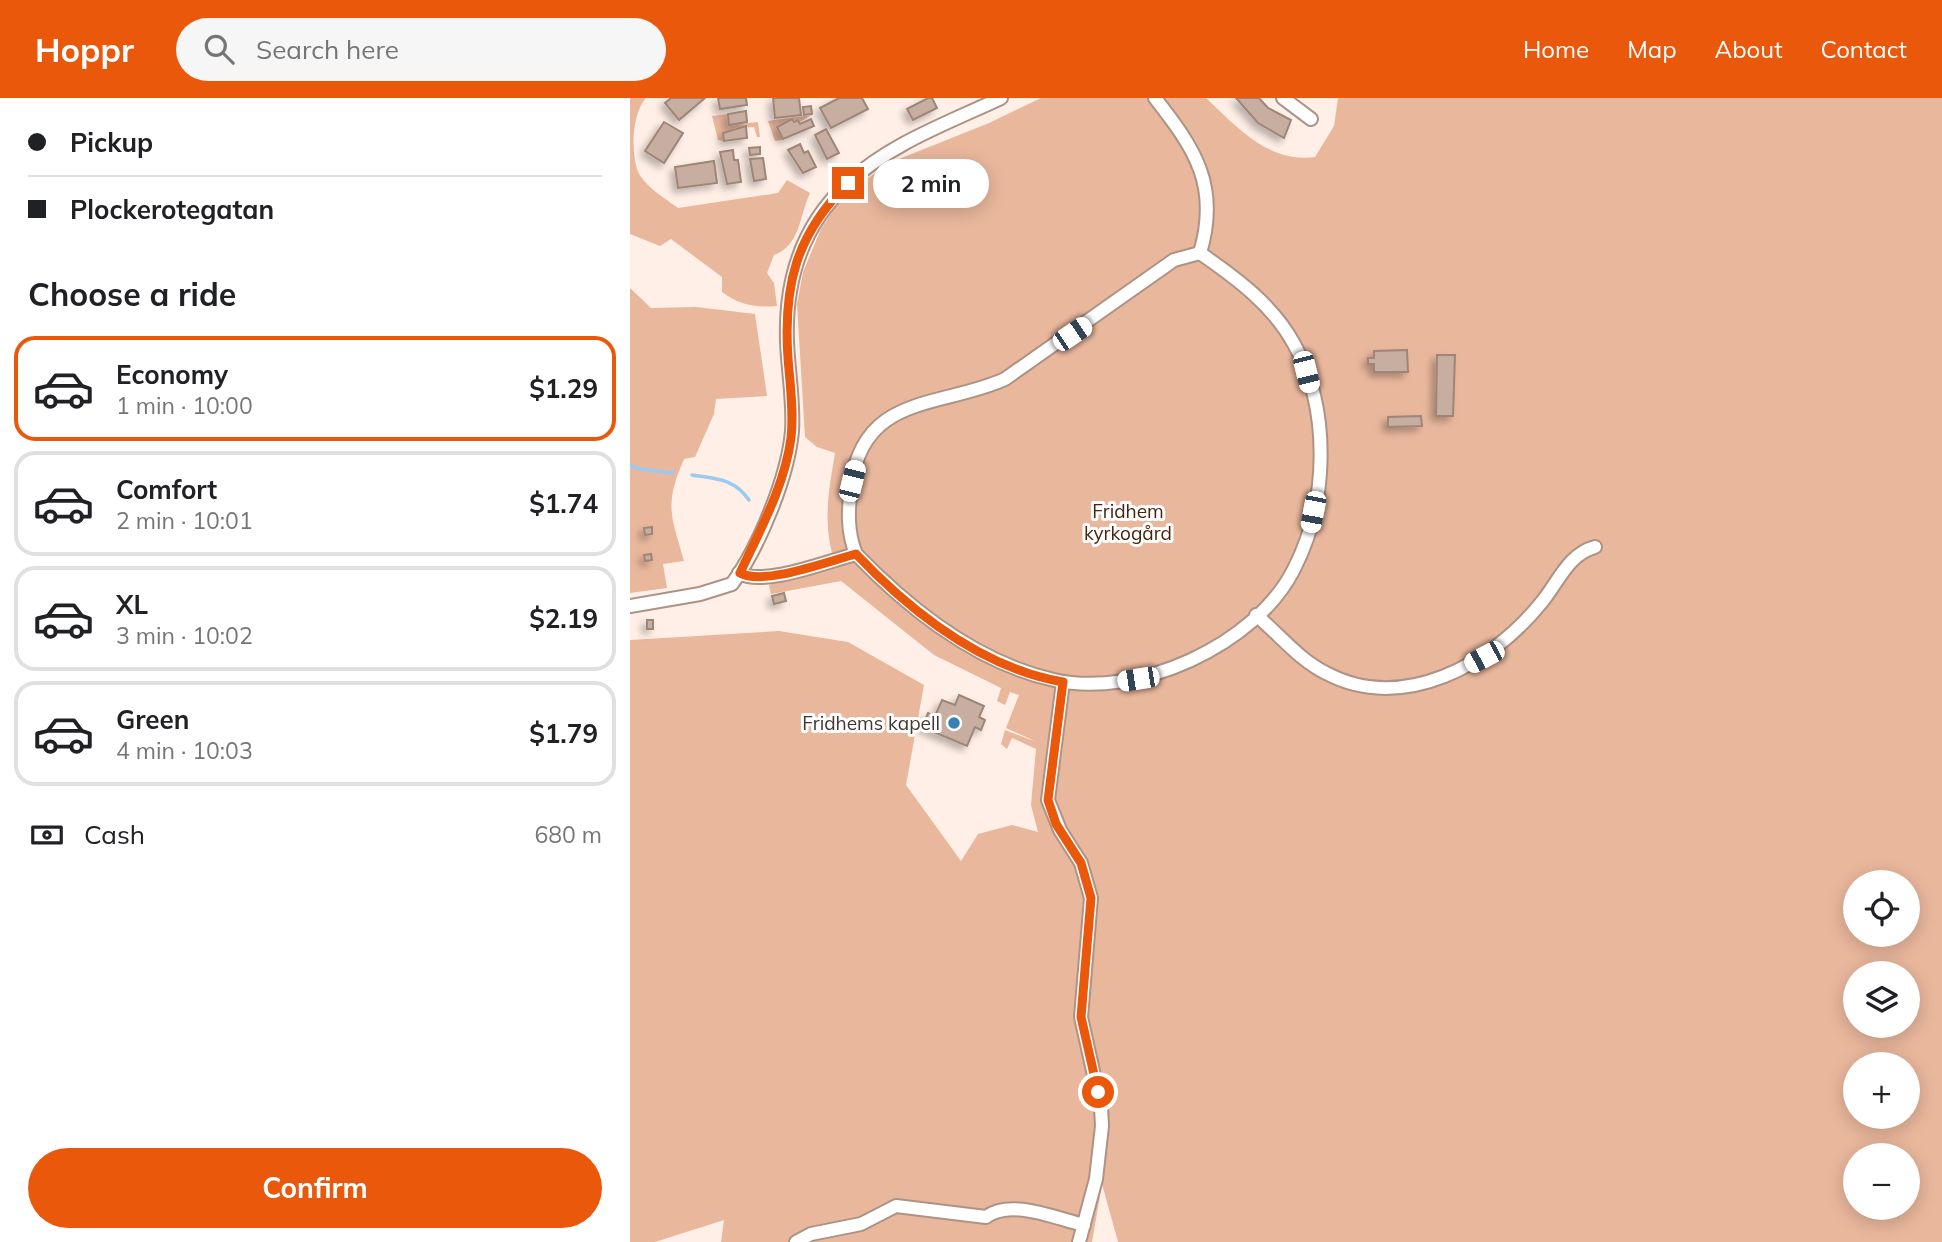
<!DOCTYPE html>
<html lang="en">
<head>
<meta charset="utf-8">
<style>
  :root { --surface:#fff; --page:#f6f6f6; --text:#202124; --muted:#757577; --line:#e0e0e0; --accent:#ea580c }
  body { margin:0; font-family:Mulish,sans-serif; background:var(--page); color:var(--text); height:100vh; display:flex; flex-direction:column; font-size:26px; white-space:nowrap }
  * { box-sizing:border-box; margin:0 }
  p { font-size:23px; color:var(--muted) }
  .icon { flex:none; width:38px; height:38px; fill:none; stroke:currentColor; stroke-width:2; stroke-linecap:round; stroke-linejoin:round }
  .map { position:relative; flex:1; overflow:hidden }
  .sheet { display:flex; flex-direction:column; background:var(--surface); width:630px }
  .sheet>* { flex:none }
  .banner { display:grid; align-content:center; height:154px; padding:0 28px; background:var(--surface) }
  .controls { position:absolute; left:1213px; top:772px; display:grid; gap:14px }
  .controls a { display:grid; place-items:center; width:77px; height:77px; border-radius:50%; background:var(--surface); box-shadow:0 4px 18px #0003; font-size:35px }
  .end { position:absolute; width:32px; height:32px; margin:-16px; border:9px solid #ea580c; background:#fff; box-shadow:0 0 0 4px #fff }
  .from { border-radius:50% }
  .bubble { position:absolute; height:49px; border-radius:24px; background:var(--surface); box-shadow:0 4px 18px #0003; font-size:23px; font-weight:700; line-height:49px; text-align:center }
  .car { position:absolute; width:21px; height:42px; margin:-21px -10px; border-radius:9px; box-shadow:0 0 5px 2px #0007; background:linear-gradient(#fff 24%,#345 0 40%,#fff 0 76%,#345 0 86%,#fff 0) }
  .banner b { display:flex; align-items:center; gap:24px; height:66px; font-size:26px }
  .banner b+b { border-top:2px solid var(--line) }
  .banner i { width:18px; height:18px; background:var(--text) }
  ul { padding:0; list-style:none }
  li { display:flex; align-items:center; gap:21px; height:105px; margin:0 14px 10px; padding:0 14px; border:4px solid var(--line); border-radius:21px }
  li div { flex:1 }
  li b { display:block; font-size:26px }
  li em { font-style:normal; font-weight:700 }
  li.on { border-color:var(--accent) }
  li>.icon { width:63px; height:63px; stroke-width:1.5 }
  h2 { padding:0 28px; font-size:32px; line-height:84px }
  .pay { display:flex; align-items:center; gap:18px; height:77px; padding:0 28px; font-size:26px }
  .pay p { margin-inline-start:auto }
  .action { display:flex; gap:14px; margin-top:auto; padding:14px 28px }
  .action a { flex:1; height:80px; border-radius:42px; background:var(--accent); color:#fff; font-size:28px; font-weight:700; line-height:80px; text-align:center }
  header { display:flex; align-items:center; gap:42px; box-sizing:border-box; height:98px; padding:0 35px; background:var(--accent); color:#fff }
  header strong { font-size:33px }
  nav { display:flex; gap:38px; margin-inline-start:auto; font-size:24px }
  .search { width:490px; height:63px; background:var(--page); display:flex; align-items:center; gap:18px; box-sizing:border-box; padding:0 24px; border-radius:38px; color:var(--muted); font-size:26px }
  main { display:flex; flex:1; min-height:0 }
  .map>svg:first-child { display:block }
</style>
</head>
<body>
<header>
<strong>Hoppr</strong>
<div class="search"><svg class="icon" aria-label="search" viewBox="0 0 24 24"><circle cx="10" cy="10" r="6"/><path d="M15 15l6 6"/></svg>Search here</div>
<nav><a>Home</a><a>Map</a><a>About</a><a>Contact</a></nav>
</header>
<main>
<section class="sheet">
<div class="banner">
<b><i class="from"></i>Pickup</b>
<b><i></i>Plockerotegatan</b>
</div>
<h2>Choose a ride</h2>
<ul>
<li class="on"><svg class="icon" aria-label="car" viewBox="0 0 24 24"><path d="M5 17H2v-5l4-1 3-4h7l3 4 3 1v5h-3M9 17h6M6 11h13"/><circle cx="7" cy="17" r="2"/><circle cx="17" cy="17" r="2"/></svg><div><b>Economy</b><p>1 min · 10:00</p></div><em>$1.29</em></li>
<li><svg class="icon" aria-label="car" viewBox="0 0 24 24"><path d="M5 17H2v-5l4-1 3-4h7l3 4 3 1v5h-3M9 17h6M6 11h13"/><circle cx="7" cy="17" r="2"/><circle cx="17" cy="17" r="2"/></svg><div><b>Comfort</b><p>2 min · 10:01</p></div><em>$1.74</em></li>
<li><svg class="icon" aria-label="car" viewBox="0 0 24 24"><path d="M5 17H2v-5l4-1 3-4h7l3 4 3 1v5h-3M9 17h6M6 11h13"/><circle cx="7" cy="17" r="2"/><circle cx="17" cy="17" r="2"/></svg><div><b>XL</b><p>3 min · 10:02</p></div><em>$2.19</em></li>
<li><svg class="icon" aria-label="car" viewBox="0 0 24 24"><path d="M5 17H2v-5l4-1 3-4h7l3 4 3 1v5h-3M9 17h6M6 11h13"/><circle cx="7" cy="17" r="2"/><circle cx="17" cy="17" r="2"/></svg><div><b>Green</b><p>4 min · 10:03</p></div><em>$1.79</em></li>
</ul>
<div class="pay"><svg class="icon" aria-label="cash" viewBox="0 0 24 24"><path d="M3 7h18v10H3z"/><circle cx="12" cy="12" r="2"/></svg>Cash<p>680 m</p></div>
<div class="action"><a>Confirm</a></div>
</section>
<div class="map">
<svg width="1312" height="1144" viewBox="0 0 1312 1144">
  <defs>
    <filter id="shadow"><feDropShadow dx="-4.5" dy="4.5" stdDeviation="3.5" flood-color="#0004"/></filter>
  </defs>
  <rect width="100%" height="100%" fill="#ffefe6"/>
  <g fill="#e9b79c" fill-rule="evenodd">
    <path d="M0 0H16C2 16 1 51 7 71 13 88 35 100 48 110L148 95 157 82 180 95C169 118 171 147 144 157L137 175 144 185 147 208C126 210 109 207 92 194V179L41 141 30 148 0 136Z"/>
    <path d="M411 0H576C608 30 638 65 685 59L704 28 708 0H1312V1144H488L472 1086 462 1144H91L94 1122 25 1144H0V542L149 533 218 544 294 587 276 687 331 763 348 736 382 727 408 734 401 707 406 651 382 640 377 651 371 646 375 632 407 644 376 630 389 597 380 594 375 607 367 603 371 590 304 557 211 483 141 496 139 487 206 469C192 427 198 397 205 355L187 349 175 339 167 206 173 174 191 131 204 111 224 90 259 65 359 25ZM1225 784H1278V836H1225ZM1225 875H1278V928H1225ZM1225 966H1278V1018H1225ZM1225 1057H1278V1110H1225Z"/>
    <path d="M98 16 100 27 128 24 130 39H127L124 29 104 30V34L94 35V43L88 42 82 18Z"/>
    <path d="M182 17 170 24 162 21 147 28 153 42 145 43 138 23Z"/>
    <path d="M0 190 21 210 66 209 125 216 137 298 86 301 84 316 65 359 54 361C34 407 41 417 54 463L33 466 37 490 0 495Z"/>
  </g>
  <g fill="none" stroke-linecap="round" stroke-linejoin="round">
    <g stroke="#99caf2" stroke-width="3.5">
      <path d="M0 367 9 371 43 375"/>
      <path d="M62 377C86 381 104 380 119 402"/>
    </g>
  </g>
  <g fill="#c8aea0" stroke="#9d8578" stroke-width="2" filter="url(#shadow)">
    <path d="M41 0H75L49 22 35 5Z"/>
    <path d="M88 0H116L117 7 90 11Z"/>
    <path d="M143 0H169L171 17 145 20Z"/>
    <path d="M209 0H232L238 11 201 30 190 10Z"/>
    <path d="M298 0H302L307 10 283 22 277 11Z"/>
    <path d="M606 0H629L638 10 661 22 654 40 628 25Z"/>
    <path d="M181 8 182 16 174 17 173 9Z"/>
    <path d="M116 13 117 24 99 27 98 16Z"/>
    <path d="M162 21 164 24 168 22 170 26 181 21 184 28 153 41 147 29Z"/>
    <path d="M34 24 53 35 34 65 15 53Z"/>
    <path d="M116 28 117 40 94 43 93 35Z"/>
    <path d="M196 31 209 55 197 61 185 37Z"/>
    <path d="M170 46 174 55 178 53 186 69 173 75 158 52Z"/>
    <path d="M130 49V56L120 57 119 50Z"/>
    <path d="M103 52 104 62H108L111 84 97 86 90 54Z"/>
    <path d="M133 60 136 81 124 83 120 61Z"/>
    <path d="M84 63 87 85 48 90 45 69Z"/>
    <path d="M777 252 778 274H744V266H738V260H744V253Z"/>
    <path d="M807 257H825L823 318H806Z"/>
    <path d="M791 318 792 328 758 329V319Z"/>
    <path d="M22 429V436L15 437 14 430Z"/>
    <path d="M21 456 22 462 15 463 14 457Z"/>
    <path d="M154 495 156 503 144 506 142 498Z"/>
    <rect x="17" y="522" width="6" height="9"/>
    <path d="M329 597 354 608 349 619 355 622 351 632 345 629 337 648 292 629 298 615 305 618 312 602 325 607Z"/>
  </g>
  <g fill="none" stroke-linecap="round" stroke-linejoin="round">
    <defs>
      <g id="minor">
        <path d="M525 0C565 51 590 88 570 155"/>
        <path d="M653 0 681 21"/>
        <path d="M109 475C134 489 198 463 226 456 280 512 347 565 424 582 507 601 626 547 664 471 698 405 701 312 664 246 643 207 606 180 570 155L544 162 375 281C311 310 233 295 221 388 218 412 217 434 226 456"/>
        <path d="M0 508 70 496 102 486C129 449 158 379 162 333 164 303 158 273 157 243 155 182 172 127 218 85 259 46 320 24 371 0"/>
        <path d="M626 517C649 536 669 562 696 575 773 616 862 566 911 505 928 485 938 456 965 449"/>
        <path d="M433 584 418 702 430 732 451 765 461 800 451 919 471 1009 472 1028 466 1081 449 1144"/>
        <path d="M166 1144 181 1136 231 1126 266 1108 356 1119C381 1100 427 1121 454 1127"/>
      </g>
    </defs>
    <use href="#minor" stroke="#ac9386" stroke-width="16"/>
    <use href="#minor" stroke="#fff" stroke-width="12"/>
  </g>
  <g fill="none" stroke-linecap="round" stroke-linejoin="round">
    <path stroke="#ea580c" stroke-width="9" d="M218 85C166 137 153 187 158 260 160 286 164 314 161 340 155 387 130 432 110 475 134 488 198 463 226 456 281 514 353 570 433 584L418 702 426 726 451 765 461 800 451 919 468 994"/>
  </g>
  <circle fill="#3881b5" stroke="#fff" stroke-width="2.5" cx="324" cy="625" r="7"/>
  <g text-anchor="middle" stroke-width="6" stroke-linejoin="round" paint-order="stroke">
    <g font-size="19" fill="#48240e" stroke="#fff">
      <text x="498" y="420">Fridhem<tspan x="498" dy="22">kyrkogård</tspan></text>
    </g>
    <g font-size="19" fill="#413631" stroke="#fff" text-anchor="end">
      <text x="310" y="632">Fridhems kapell</text>
    </g>
  </g>
</svg>
<div class="controls">
<a><svg class="icon" aria-label="locate" viewBox="0 0 24 24"><circle cx="12" cy="12" r="6"/><path d="M12 2v4M12 18v4M2 12h4M18 12h4"/></svg></a>
<a><svg class="icon" aria-label="layers" viewBox="0 0 24 24"><path d="M12 4l9 5-9 5-9-5zM3 14l9 5 9-5"/></svg></a>
<a>+</a>
<a>−</a>
</div>
<i class="end from" style="left:468px;top:994px"></i>
<i class="end" style="left:218px;top:85px"></i>
<div class="bubble" style="left:243px;top:61px;width:116px">2 min</div>
<i class="car" style="left:442px;top:236px;rotate:56deg"></i>
<i class="car" style="left:676px;top:274px;rotate:166deg"></i>
<i class="car" style="left:222px;top:383px;rotate:14deg"></i>
<i class="car" style="left:683px;top:414px;rotate:191deg"></i>
<i class="car" style="left:854px;top:559px;rotate:242deg"></i>
<i class="car" style="left:508px;top:581px;rotate:261deg"></i>
</div>
</main>
</body>
</html>
